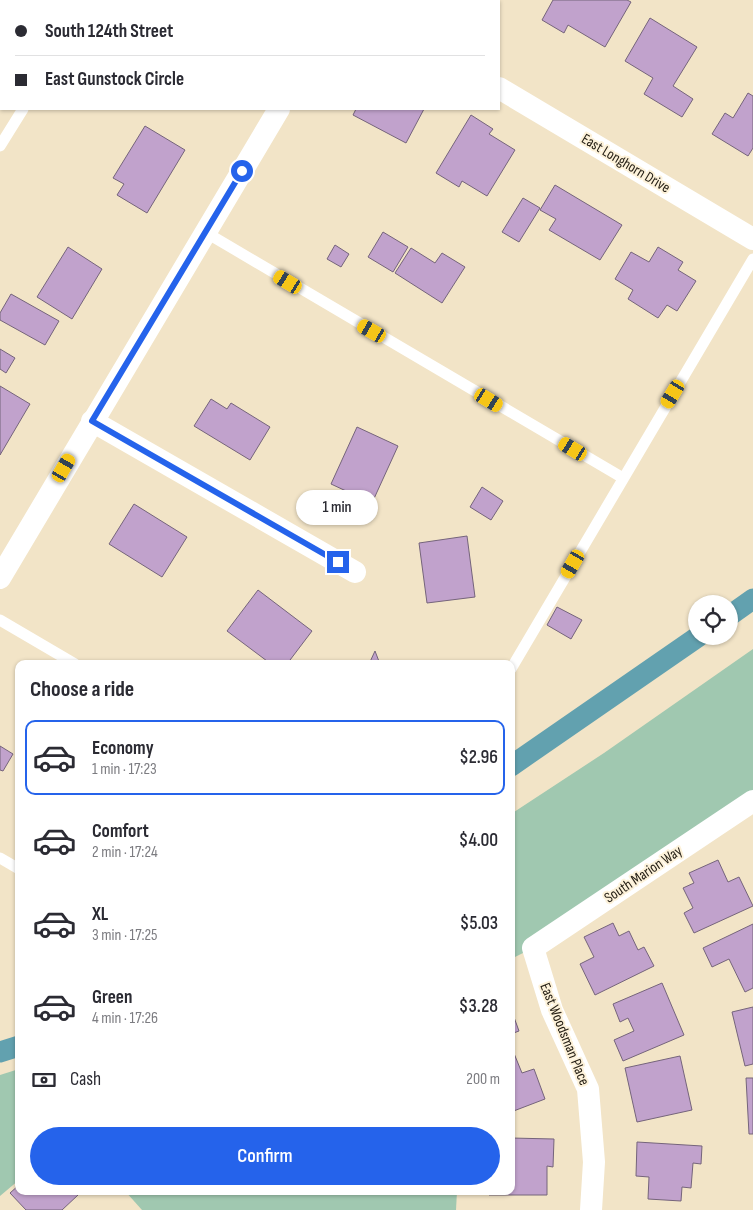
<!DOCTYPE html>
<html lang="en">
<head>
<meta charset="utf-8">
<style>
  :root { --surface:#fff; --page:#f7f7f7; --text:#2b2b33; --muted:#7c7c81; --line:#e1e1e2; --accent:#2563eb }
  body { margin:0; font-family:"Sofia Sans Condensed",sans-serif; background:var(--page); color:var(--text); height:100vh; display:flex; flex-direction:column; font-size:19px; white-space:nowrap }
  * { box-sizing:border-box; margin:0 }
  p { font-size:16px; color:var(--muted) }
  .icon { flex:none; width:28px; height:28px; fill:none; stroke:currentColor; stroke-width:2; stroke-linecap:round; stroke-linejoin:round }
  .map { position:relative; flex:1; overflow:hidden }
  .details { position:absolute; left:15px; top:660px; width:500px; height:535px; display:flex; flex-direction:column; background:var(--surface); border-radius:10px; box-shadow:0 1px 4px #0004 }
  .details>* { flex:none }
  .hud { position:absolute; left:0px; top:0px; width:500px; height:110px; box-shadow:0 1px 4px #0004; display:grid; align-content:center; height:110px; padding:0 15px; background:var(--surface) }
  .fabs { position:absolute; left:688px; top:595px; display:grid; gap:10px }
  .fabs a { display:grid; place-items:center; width:50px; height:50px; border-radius:50%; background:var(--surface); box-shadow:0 1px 4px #0004; font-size:25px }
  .end { position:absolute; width:22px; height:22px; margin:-11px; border:6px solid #2563eb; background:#fff; box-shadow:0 0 0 2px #fff }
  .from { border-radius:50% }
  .bubble { position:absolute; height:35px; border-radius:18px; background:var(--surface); box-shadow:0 1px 4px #0004; font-size:16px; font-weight:600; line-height:35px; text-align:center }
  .car { position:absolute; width:15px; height:30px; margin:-15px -8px; border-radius:6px; box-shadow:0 0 4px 1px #0007; background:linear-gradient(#f5c518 24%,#345 0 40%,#f5c518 0 76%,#345 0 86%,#f5c518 0) }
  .hud b { display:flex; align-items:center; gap:18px; height:48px; font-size:19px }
  .hud b+b { border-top:1px solid var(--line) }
  .hud i { width:12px; height:12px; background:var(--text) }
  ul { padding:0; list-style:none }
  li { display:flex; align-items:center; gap:15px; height:75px; margin:0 10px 8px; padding:0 5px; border:2px solid transparent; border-radius:10px }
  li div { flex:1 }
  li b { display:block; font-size:19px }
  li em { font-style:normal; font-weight:600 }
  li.active { border-color:var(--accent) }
  li>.icon { width:45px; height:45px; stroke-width:1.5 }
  h2 { padding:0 15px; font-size:22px; line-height:60px }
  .pay { display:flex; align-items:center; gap:12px; height:55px; padding:0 15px; font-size:19px }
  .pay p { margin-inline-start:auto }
  .primary-button { display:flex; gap:10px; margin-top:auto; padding:10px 15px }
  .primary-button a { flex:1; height:58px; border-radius:30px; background:var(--accent); color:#fff; font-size:20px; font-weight:600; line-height:58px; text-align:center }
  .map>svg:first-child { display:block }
</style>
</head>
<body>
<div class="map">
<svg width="753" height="1210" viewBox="0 0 753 1210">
  <rect width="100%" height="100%" fill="#f2e4c7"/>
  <g fill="#a0c8b0">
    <path d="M753 649V801L533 948 511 959V814L604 753Z"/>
    <path d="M19 1069V1180L0 1196V1075Z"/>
    <path d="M125 1191H457L456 1210H142Z"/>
  </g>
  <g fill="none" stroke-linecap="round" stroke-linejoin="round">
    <g stroke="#62a1af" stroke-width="21">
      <path d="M729 616 753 599"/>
      <path d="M511 766 699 636"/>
      <path d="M0 1052 19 1046"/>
    </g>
  </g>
  <g fill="#c1a2cc" stroke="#75647b">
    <path d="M553 0H627L631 2 605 47 568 25 564 33 542 20Z"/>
    <path d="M650 18 697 47 673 86 693 99 682 117 644 94 653 78 625 61Z"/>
    <path d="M748 93 753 96V148L748 156 712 134 725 113 733 118Z"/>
    <path d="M356 109H424L406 143 353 115Z"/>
    <path d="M471 115 493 129 489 134 515 150 487 196 462 181 459 187 436 173Z"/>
    <path d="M145 126 185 150 147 213 117 195 124 184 113 178Z"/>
    <path d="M555 185 622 225 600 260 549 230 556 219 540 210Z"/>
    <path d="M523 198 540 208 519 242 502 232Z"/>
    <path d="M383 232 408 247 393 272 368 257Z"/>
    <path d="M335 245 349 254 341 267 327 259Z"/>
    <path d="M68 247 102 269 72 319 37 297Z"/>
    <path d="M658 247 683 262 678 270 696 281 677 311 667 305 658 318 628 299 633 290 615 279 631 252 649 262Z"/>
    <path d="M411 248 435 263 442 253 465 267 442 303 395 273Z"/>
    <path d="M11 294 59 321 45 345 0 320V313Z"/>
    <path d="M0 349 15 358 6 373 0 369Z"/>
    <path d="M0 386 30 404 0 455Z"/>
    <path d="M211 399 227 409 231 403 270 427 250 460 194 426Z"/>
    <path d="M357 427 398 446 372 503 331 484Z"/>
    <path d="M482 487 503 501 491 520 470 507Z"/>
    <path d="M134 504 187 537 162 577 109 544Z"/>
    <path d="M467 536 475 597 427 603 419 543Z"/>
    <path d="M258 590 312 631 287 664H271L227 631Z"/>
    <path d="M557 607 582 620 571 639 547 625Z"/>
    <path d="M375 651 380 664H369Z"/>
    <path d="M0 746 13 754 3 771 0 770Z"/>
    <path d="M718 860 728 882 739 877 753 906 694 933 684 913 693 908 683 888 694 883 689 873Z"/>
    <path d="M613 923 619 936 629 931 638 950 644 947 654 966 595 995 580 964 594 957 584 937Z"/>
    <path d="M753 924V988L745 992 729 959 712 967 703 948Z"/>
    <path d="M662 983 684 1035 623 1061 614 1040 634 1031 628 1018 620 1022 613 1004Z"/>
    <path d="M753 1007V1064L745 1066 732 1012Z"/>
    <path d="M511 1009 519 1031 511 1034Z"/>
    <path d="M511 1051H513L522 1073 534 1069 545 1099 511 1112Z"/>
    <path d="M680 1056 692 1110 637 1122 625 1068Z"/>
    <path d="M746 1078H753V1134H749Z"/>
    <path d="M511 1138 554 1139 553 1167 547 1166V1195H489V1191H511Z"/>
    <path d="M637 1142 702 1146 701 1164 693 1163 691 1188 682 1187 681 1201 648 1199 649 1177 636 1176Z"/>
    <path d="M19 1185V1191H75L78 1195 62 1210H26L10 1193Z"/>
  </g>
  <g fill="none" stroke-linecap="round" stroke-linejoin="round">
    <g stroke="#fff" stroke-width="11">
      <path d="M87 1V0"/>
      <path d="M0 146 23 109"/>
      <path d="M205 232 623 478"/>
      <path d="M0 620 75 664"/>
      <path d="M511 669 753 259"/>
      <path d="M0 858 19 869"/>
    </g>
    <g stroke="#fff" stroke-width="22">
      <path d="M351 0 353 1"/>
      <path d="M499 88 753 239"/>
      <path d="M92 421 355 572"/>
      <path d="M0 578 279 109"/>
      <path d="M591 1210 594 1162 588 1089 552 1010 533 948 753 801"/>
    </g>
  </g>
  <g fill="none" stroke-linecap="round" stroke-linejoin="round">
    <path stroke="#2563eb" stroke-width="6" d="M242 171 92 421 338 562"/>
  </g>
  <g text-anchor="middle" stroke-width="4" stroke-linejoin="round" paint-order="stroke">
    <g font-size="15" fill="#262016" stroke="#fdf2da">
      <text transform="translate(626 163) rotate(31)" y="5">East Longhorn Drive</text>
      <text transform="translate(643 874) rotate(-34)" y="5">South Marion Way</text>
      <text transform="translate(565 1034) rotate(68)" y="5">East Woodsman Place</text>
    </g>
  </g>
</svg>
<div class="fabs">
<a><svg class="icon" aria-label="locate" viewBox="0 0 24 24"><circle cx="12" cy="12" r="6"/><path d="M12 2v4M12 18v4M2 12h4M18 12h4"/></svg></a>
</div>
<i class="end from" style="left:242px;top:171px"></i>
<i class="end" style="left:338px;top:562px"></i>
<div class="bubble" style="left:296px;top:490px;width:82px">1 min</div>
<i class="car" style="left:288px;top:282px;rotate:301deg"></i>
<i class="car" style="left:372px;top:331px;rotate:300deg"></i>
<i class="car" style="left:673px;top:394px;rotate:211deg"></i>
<i class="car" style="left:489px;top:400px;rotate:121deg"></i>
<i class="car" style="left:573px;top:449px;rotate:301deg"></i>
<i class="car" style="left:64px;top:468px;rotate:30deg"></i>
<i class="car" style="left:573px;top:564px;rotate:210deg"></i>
<div class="hud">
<b><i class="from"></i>South 124th Street</b>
<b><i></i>East Gunstock Circle</b>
</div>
<section class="details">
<h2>Choose a ride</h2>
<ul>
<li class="active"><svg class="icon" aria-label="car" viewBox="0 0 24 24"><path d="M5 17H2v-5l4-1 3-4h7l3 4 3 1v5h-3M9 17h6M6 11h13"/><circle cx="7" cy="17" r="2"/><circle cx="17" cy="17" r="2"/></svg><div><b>Economy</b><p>1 min · 17:23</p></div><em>$2.96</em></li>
<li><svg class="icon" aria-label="car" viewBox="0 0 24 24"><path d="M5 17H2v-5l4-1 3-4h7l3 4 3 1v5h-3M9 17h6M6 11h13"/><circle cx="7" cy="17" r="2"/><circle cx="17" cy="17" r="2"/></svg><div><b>Comfort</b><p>2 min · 17:24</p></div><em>$4.00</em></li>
<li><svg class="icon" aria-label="car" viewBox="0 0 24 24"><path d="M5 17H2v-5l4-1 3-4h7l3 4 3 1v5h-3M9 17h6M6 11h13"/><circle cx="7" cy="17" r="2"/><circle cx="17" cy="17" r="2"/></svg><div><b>XL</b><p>3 min · 17:25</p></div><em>$5.03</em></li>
<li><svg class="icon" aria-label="car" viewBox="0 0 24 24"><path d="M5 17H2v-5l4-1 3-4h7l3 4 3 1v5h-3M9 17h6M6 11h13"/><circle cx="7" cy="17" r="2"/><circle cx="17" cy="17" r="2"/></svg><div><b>Green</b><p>4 min · 17:26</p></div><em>$3.28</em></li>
</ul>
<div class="pay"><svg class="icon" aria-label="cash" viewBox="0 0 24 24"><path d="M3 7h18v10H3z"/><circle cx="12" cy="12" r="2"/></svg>Cash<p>200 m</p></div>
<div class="primary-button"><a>Confirm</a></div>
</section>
</div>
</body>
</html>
